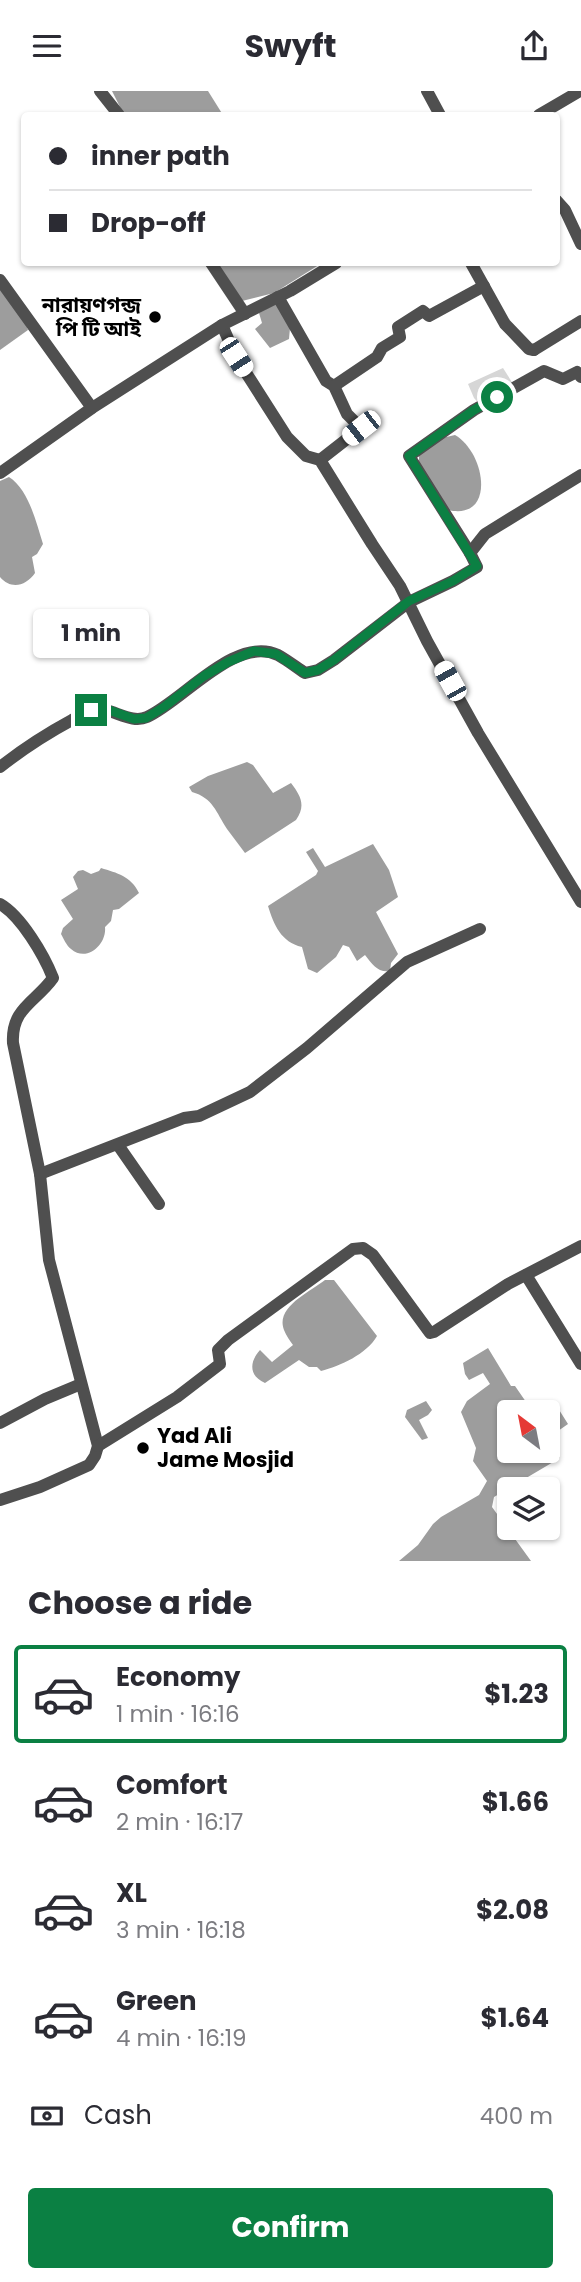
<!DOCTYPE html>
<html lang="en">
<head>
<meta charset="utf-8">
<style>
  :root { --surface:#fff; --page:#f7f7f7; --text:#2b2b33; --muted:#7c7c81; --line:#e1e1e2; --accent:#0b8043 }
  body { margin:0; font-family:Poppins,"Noto Sans Bengali",sans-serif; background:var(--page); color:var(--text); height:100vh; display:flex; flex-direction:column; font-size:26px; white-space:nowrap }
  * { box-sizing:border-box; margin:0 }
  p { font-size:23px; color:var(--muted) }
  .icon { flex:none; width:38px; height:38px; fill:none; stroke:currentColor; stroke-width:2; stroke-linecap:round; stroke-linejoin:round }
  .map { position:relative; height:1470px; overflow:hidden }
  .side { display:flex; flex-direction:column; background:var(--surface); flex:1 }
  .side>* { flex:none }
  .banner { position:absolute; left:21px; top:21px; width:539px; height:154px; border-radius:7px; box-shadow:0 2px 5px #0004; display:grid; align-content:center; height:154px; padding:0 28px; background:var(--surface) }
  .needle { width:46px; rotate:328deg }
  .controls { position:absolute; left:497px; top:1309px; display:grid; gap:14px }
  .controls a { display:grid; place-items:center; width:63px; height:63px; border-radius:7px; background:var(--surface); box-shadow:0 2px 5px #0004; font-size:35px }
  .end { position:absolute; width:32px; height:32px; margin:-16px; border:9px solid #0b8043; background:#fff; box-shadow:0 0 0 4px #fff }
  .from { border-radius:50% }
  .bubble { position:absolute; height:49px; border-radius:7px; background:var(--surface); box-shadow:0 2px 5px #0004; font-size:23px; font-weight:700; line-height:49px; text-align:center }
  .car { position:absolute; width:21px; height:42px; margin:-21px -10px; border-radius:9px; box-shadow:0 0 5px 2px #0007; background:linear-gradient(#fff 24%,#345 0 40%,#fff 0 76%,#345 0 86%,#fff 0) }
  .banner b { display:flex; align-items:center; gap:24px; height:66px; font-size:26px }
  .banner b+b { border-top:2px solid var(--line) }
  .banner i { width:18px; height:18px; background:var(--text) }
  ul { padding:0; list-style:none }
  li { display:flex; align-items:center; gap:21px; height:98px; margin:0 14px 10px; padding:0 14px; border:4px solid transparent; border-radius:7px }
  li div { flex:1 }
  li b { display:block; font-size:26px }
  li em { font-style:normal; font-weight:700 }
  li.on { border-color:var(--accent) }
  li>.icon { width:63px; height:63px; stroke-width:1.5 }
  h2 { padding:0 28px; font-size:32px; line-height:84px }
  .pay { display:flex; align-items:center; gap:18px; height:77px; padding:0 28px; font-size:26px }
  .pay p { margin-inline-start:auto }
  .action { display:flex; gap:14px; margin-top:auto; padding:14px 28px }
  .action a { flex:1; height:80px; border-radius:7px; background:var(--accent); color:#fff; font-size:28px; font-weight:700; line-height:80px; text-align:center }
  header { display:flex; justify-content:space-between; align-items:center; height:91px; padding:0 28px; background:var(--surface); font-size:32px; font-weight:700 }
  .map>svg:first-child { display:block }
</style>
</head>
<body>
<header><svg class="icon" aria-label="menu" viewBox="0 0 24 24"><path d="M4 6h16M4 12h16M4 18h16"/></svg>Swyft<svg class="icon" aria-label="share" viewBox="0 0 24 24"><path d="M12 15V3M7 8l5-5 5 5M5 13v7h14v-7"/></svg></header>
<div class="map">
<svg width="581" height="1470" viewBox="0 0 581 1470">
  <rect width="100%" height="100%" fill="#fff"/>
  <path fill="#d6d6d6" d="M503 277 515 296 481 315 474 307 468 293Z"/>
  <g fill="#9d9d9d">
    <path d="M112 0H208L223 24H124Z"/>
    <path d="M217 172H322L274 202 242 210Z"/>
    <path d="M0 197 23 224 28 239 0 259Z"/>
    <path d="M277 212 290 237 289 248 270 257 255 238 262 232 259 222Z"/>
    <path d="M455 344C486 362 496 430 448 419L419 371V364L442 347Z"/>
    <path d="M9 386C29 399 36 431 43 453L37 463 32 466 35 482C26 495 11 499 0 486V390Z"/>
    <path d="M247 671 253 674 273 702 291 692C301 705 306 715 296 729L245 762C239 754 233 746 227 738 216 721 213 707 192 701L189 696 208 685Z"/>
    <path d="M373 753 389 779 398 806 376 821 398 863 391 872 390 880C378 882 372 873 365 864L357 870 349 856 343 854 336 866 317 882 308 878 302 856C281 851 274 834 268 815L316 784 318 780 306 761 313 757 325 776Z"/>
    <path d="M101 777C117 782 131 785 139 802L119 818 113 819 111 830 105 836C107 853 87 872 71 858 66 854 64 848 61 843L63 837 73 828 61 809 78 798 73 786 78 780 83 779 91 783 99 780Z"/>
    <path d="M325 1189H334L377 1245C367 1263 340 1275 321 1280L317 1276H309L299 1269 265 1292C249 1285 249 1271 260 1259L272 1271 293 1254C290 1250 286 1244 284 1239 275 1216 310 1201 325 1189Z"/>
    <path d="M488 1257 511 1295H515L533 1321H509V1360H548V1347L560 1367 494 1406 492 1416 531 1470H399L418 1454 433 1433 441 1426 479 1404 487 1390 473 1370 476 1357 461 1321 467 1310 490 1293 483 1282 469 1289 465 1283 463 1272Z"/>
    <path d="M426 1310 432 1319 428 1324 419 1329 428 1347 422 1349 405 1326 407 1319Z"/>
    <path d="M556 1314 568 1333 548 1347V1321H535Z"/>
  </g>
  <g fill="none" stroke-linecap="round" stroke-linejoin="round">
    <g stroke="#4f4f4f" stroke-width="12">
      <path d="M100 0 119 24"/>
      <path d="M427 0 440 24"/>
      <path d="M539 24 580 0"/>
      <path d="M556 109 565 119 581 153"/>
      <path d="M211 172 245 223"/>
      <path d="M471 172 505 233 529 258 534 259"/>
      <path d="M0 189 92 317"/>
      <path d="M278 206 326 290 334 295 347 323 361 337 320 369"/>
      <path d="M222 234 236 266 287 346 306 365 320 369 372 453 400 495 427 550 478 642 581 811"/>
      <path d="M534 259 581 230"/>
      <path d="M334 295 377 266 382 257 400 246 398 236 423 220 429 225 484 195"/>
      <path d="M0 382 92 317 222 234 290 200 336 172"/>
      <path d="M470 462 409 365 474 319 544 280 563 288 577 281 581 286"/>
      <path d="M0 676C23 658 46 643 72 629 77 626 84 620 91 619 110 614 129 634 147 626 183 610 235 544 278 564 287 569 296 576 305 582L318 579 334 569 409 511 453 490 477 476 470 462 485 443 581 384"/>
      <path d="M0 813C21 825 44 864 53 887 36 911 11 917 13 952L40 1083 49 1169 98 1355 95 1365 89 1374 40 1396 0 1409"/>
      <path d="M118 1054 159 1113"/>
      <path d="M40 1083 184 1027 199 1025 250 1001 307 957 407 871 480 838"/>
      <path d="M526 1184 581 1273"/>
      <path d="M0 1332 45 1308 81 1293"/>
      <path d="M98 1355 177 1306 220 1273 218 1259 228 1249 353 1158 363 1157 373 1164 430 1242 434 1241 508 1193 581 1155"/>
    </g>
  </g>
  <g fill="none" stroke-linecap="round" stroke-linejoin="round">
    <path stroke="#0b8043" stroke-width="9" d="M91 619H109L134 628 146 627 164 616 204 585 228 571 254 560 276 563 305 582 318 579 334 569 409 510 453 490 477 475 409 365 474 319 497 306"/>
  </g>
  <g fill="#000" stroke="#fff" stroke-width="2.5">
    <circle cx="155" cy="226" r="7"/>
    <circle cx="143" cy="1357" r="7"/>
  </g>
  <g text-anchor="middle" stroke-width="5" stroke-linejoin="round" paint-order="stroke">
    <g font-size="21" font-weight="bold" fill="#000" stroke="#fff" text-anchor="end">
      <text x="141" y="221">নারায়ণগন্জ<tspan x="141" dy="24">পি টি আই</tspan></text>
      <text x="157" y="1352" text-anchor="start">Yad Ali<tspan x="157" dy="24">Jame Mosjid</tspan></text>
    </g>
  </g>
</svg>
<div class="controls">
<a><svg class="needle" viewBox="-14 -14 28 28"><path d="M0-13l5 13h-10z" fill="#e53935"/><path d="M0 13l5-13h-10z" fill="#7c7c81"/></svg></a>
<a><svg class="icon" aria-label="layers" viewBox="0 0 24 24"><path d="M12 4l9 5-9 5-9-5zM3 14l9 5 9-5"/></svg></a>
</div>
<i class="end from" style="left:497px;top:306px"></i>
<i class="end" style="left:91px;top:619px"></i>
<div class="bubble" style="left:33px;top:518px;width:116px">1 min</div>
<i class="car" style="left:236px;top:266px;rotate:147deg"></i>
<i class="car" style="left:361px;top:337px;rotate:232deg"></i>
<i class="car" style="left:450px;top:590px;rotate:331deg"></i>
<div class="banner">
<b><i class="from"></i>inner path</b>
<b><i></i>Drop-off</b>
</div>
</div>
<section class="side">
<h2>Choose a ride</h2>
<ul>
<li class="on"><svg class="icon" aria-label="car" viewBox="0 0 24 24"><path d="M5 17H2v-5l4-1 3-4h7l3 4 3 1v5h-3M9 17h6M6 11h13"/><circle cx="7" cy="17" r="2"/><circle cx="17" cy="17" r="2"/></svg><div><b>Economy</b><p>1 min · 16:16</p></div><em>$1.23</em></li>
<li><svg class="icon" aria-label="car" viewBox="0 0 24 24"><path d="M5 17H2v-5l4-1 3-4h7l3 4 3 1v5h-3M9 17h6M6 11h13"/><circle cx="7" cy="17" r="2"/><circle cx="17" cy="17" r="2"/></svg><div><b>Comfort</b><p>2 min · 16:17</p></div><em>$1.66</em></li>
<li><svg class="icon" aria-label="car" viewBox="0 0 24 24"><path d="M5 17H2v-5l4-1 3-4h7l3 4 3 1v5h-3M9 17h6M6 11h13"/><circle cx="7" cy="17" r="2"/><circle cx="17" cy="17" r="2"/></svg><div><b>XL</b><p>3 min · 16:18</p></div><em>$2.08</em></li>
<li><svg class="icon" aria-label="car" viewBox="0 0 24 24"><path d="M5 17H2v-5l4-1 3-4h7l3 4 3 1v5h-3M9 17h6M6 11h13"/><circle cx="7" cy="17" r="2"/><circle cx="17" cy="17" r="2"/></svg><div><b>Green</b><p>4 min · 16:19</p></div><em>$1.64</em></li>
</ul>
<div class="pay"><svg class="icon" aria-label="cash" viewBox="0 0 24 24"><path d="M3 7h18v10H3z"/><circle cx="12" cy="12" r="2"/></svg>Cash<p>400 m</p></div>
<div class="action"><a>Confirm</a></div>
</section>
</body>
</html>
